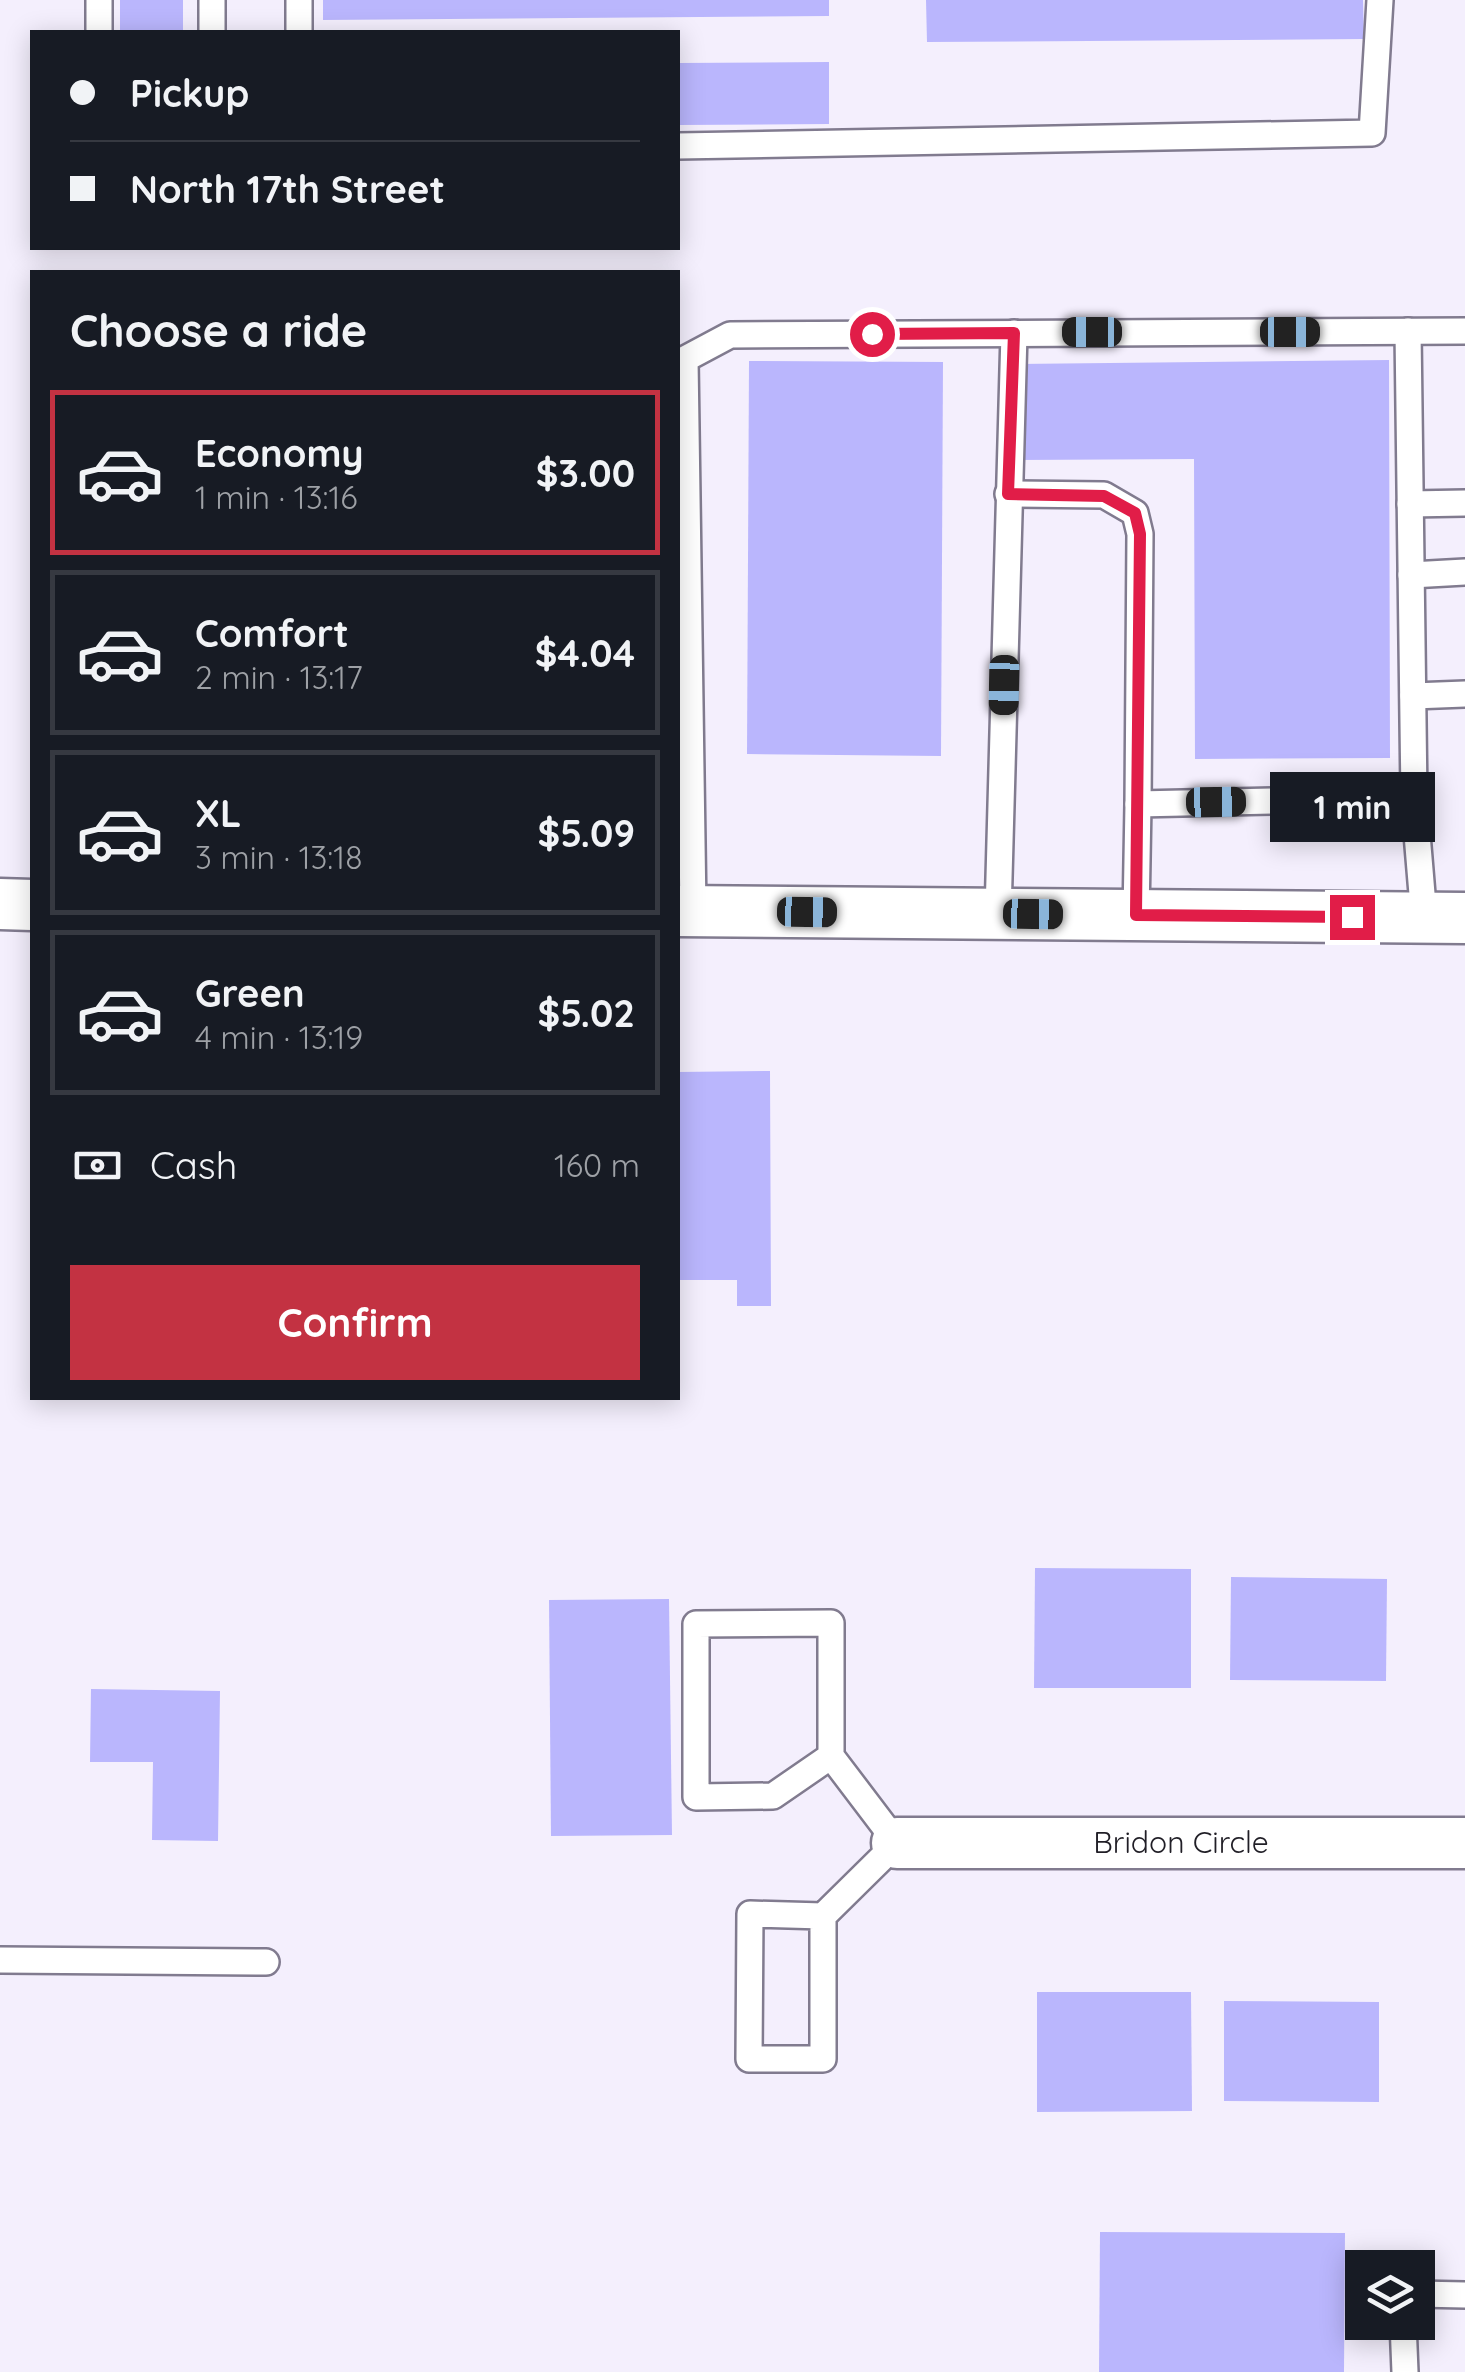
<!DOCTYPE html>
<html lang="en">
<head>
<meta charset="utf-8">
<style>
  :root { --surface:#171b24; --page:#20242c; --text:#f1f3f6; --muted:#9ea1a6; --line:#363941; --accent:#c33242 }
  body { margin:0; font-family:Quicksand,sans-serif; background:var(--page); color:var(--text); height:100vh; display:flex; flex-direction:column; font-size:38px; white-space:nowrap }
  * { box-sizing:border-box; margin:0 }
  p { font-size:32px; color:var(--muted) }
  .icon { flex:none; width:55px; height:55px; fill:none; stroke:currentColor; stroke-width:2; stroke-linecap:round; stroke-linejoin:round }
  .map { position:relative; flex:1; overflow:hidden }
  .drawer { position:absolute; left:30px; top:270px; width:650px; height:1130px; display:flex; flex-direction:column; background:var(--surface); border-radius:0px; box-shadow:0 5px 25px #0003 }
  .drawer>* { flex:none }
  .guide { position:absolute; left:30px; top:30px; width:650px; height:220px; border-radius:0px; box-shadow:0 5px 25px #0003; display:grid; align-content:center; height:220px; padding:0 40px; background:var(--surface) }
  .buttons { position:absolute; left:1345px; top:2250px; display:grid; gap:20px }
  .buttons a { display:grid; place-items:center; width:90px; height:90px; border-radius:0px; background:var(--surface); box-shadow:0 5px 25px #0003; font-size:50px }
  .end { position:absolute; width:45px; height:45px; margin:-22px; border:12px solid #e11d48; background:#fff; box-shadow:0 0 0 5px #fff }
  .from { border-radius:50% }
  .bubble { position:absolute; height:70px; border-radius:0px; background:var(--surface); box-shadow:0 5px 25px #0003; font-size:32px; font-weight:800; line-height:70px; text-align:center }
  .car { position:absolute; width:30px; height:60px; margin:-30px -15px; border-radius:12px; box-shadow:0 0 8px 2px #0007; background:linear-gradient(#222 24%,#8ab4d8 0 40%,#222 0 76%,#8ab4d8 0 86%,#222 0) }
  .guide b { display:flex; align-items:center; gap:35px; height:95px; font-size:38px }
  .guide b+b { border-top:2px solid var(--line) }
  .guide i { width:25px; height:25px; background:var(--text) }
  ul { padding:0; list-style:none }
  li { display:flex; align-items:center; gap:30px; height:165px; margin:0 20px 15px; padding:0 20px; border:5px solid var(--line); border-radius:0px }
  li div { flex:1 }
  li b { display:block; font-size:38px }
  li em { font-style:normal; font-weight:800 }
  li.selected { border-color:var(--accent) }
  li>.icon { width:90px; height:90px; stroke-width:1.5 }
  h2 { padding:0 40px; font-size:45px; line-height:120px }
  .pay { display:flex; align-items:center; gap:25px; height:110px; padding:0 40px; font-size:38px }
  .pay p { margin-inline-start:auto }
  .action { display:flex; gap:20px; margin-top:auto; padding:20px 40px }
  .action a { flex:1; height:115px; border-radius:0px; background:var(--accent); color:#fff; font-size:40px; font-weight:800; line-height:115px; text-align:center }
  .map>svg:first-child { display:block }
</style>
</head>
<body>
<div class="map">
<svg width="1465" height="2372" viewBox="0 0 1465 2372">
  <rect width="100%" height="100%" fill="#f4effd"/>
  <g fill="#bab6fd">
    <rect x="120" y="0" width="63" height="32"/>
    <path d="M323 0H829V16L323 20Z"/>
    <path d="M926 0H1363L1364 39 927 42Z"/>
    <path d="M829 62V124L678 125V63Z"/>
    <path d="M1389 360 1390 758 1195 759 1194 459 1017 460V364Z"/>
    <path d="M749 361 943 362 941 756 747 754Z"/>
    <path d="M770 1071 771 1306H737V1280H678V1072Z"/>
    <path d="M1035 1568 1191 1569V1688H1034Z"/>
    <path d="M1231 1577 1387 1579 1386 1681 1230 1680Z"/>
    <path d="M669 1599 672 1835 551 1836 549 1600Z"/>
    <path d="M91 1689 220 1691 218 1841 152 1840 153 1762H90Z"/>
    <path d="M1037 1992H1191L1192 2111 1037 2112Z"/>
    <path d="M1224 2001 1379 2002V2102L1224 2101Z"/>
    <path d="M1100 2232 1345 2233 1344 2372H1099Z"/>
  </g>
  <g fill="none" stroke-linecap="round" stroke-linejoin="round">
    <defs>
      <g id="lane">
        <path d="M99 0V32"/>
        <path d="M212 0V32"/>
        <path d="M299 0V32"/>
        <path d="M678 146 1372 133 1380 0"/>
        <path d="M1408 331 1414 798 1424 918"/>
        <path d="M1008 494 1104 495 1135 513 1140 534 1138 804"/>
        <path d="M1410 504 1465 503"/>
        <path d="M1411 575 1465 572"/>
        <path d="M1413 696 1465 694"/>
        <path d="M693 911 685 359 730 335 1465 331"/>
        <path d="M998 914 1014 333"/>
        <path d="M1136 915 1138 804 1414 798"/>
        <path d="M823 1916 750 1914 749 2059H823V1916L897 1843 831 1756V1623L696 1624V1797L773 1796 831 1756"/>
        <path d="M0 1960 266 1962"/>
        <path d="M1418 2294 1465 2295"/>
        <path d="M1403 2322 1405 2372"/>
      </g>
      <g id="street">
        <path d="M0 904 32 905"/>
        <path d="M678 911 1465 918"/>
        <path d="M897 1843H1465"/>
      </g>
    </defs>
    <use href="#lane" stroke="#817b8f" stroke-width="30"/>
    <use href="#street" stroke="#817b8f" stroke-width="55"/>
    <use href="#lane" stroke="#fff" stroke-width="25"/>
    <use href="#street" stroke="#fff" stroke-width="50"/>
  </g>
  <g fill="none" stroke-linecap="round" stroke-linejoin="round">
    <path stroke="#e11d48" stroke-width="12" d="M872 334 1014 333 1008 494 1104 496 1135 513 1140 534 1136 915 1352 917"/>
  </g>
  <g text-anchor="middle" stroke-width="10" stroke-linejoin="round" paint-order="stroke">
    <g font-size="30" fill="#201e26" stroke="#fff">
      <text x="1181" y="1853">Bridon Circle</text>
    </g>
  </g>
</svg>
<div class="buttons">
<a><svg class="icon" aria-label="layers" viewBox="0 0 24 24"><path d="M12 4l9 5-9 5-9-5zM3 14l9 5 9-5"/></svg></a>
</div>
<i class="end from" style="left:872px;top:334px"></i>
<i class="end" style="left:1352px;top:917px"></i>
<div class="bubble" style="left:1270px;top:772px;width:165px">1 min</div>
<i class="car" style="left:1092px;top:332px;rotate:270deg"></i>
<i class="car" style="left:1290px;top:332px;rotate:90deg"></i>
<i class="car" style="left:1004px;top:685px;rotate:181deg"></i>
<i class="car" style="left:1216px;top:802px;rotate:89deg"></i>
<i class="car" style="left:807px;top:912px;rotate:91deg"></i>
<i class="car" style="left:1033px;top:914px;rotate:91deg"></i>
<div class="guide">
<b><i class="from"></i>Pickup</b>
<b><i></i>North 17th Street</b>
</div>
<section class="drawer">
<h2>Choose a ride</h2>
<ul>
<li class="selected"><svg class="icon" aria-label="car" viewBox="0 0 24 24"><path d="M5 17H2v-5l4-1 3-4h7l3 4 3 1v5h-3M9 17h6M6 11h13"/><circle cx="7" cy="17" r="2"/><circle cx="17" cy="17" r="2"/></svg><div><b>Economy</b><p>1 min · 13:16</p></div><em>$3.00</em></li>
<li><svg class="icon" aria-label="car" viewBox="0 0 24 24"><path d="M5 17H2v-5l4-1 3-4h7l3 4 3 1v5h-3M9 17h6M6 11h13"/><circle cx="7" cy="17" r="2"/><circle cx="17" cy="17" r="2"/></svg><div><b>Comfort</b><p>2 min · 13:17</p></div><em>$4.04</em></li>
<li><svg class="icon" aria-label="car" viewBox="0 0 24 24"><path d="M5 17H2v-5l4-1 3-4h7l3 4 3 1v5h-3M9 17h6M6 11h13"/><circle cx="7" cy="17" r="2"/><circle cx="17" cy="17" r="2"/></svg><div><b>XL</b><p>3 min · 13:18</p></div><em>$5.09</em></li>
<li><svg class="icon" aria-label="car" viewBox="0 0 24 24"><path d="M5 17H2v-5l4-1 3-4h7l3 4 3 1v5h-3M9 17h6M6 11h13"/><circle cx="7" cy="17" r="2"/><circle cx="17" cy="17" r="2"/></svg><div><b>Green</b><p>4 min · 13:19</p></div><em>$5.02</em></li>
</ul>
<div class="pay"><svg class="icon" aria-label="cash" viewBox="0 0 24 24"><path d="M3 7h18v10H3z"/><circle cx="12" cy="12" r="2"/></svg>Cash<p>160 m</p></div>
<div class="action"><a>Confirm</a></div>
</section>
</div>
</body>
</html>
